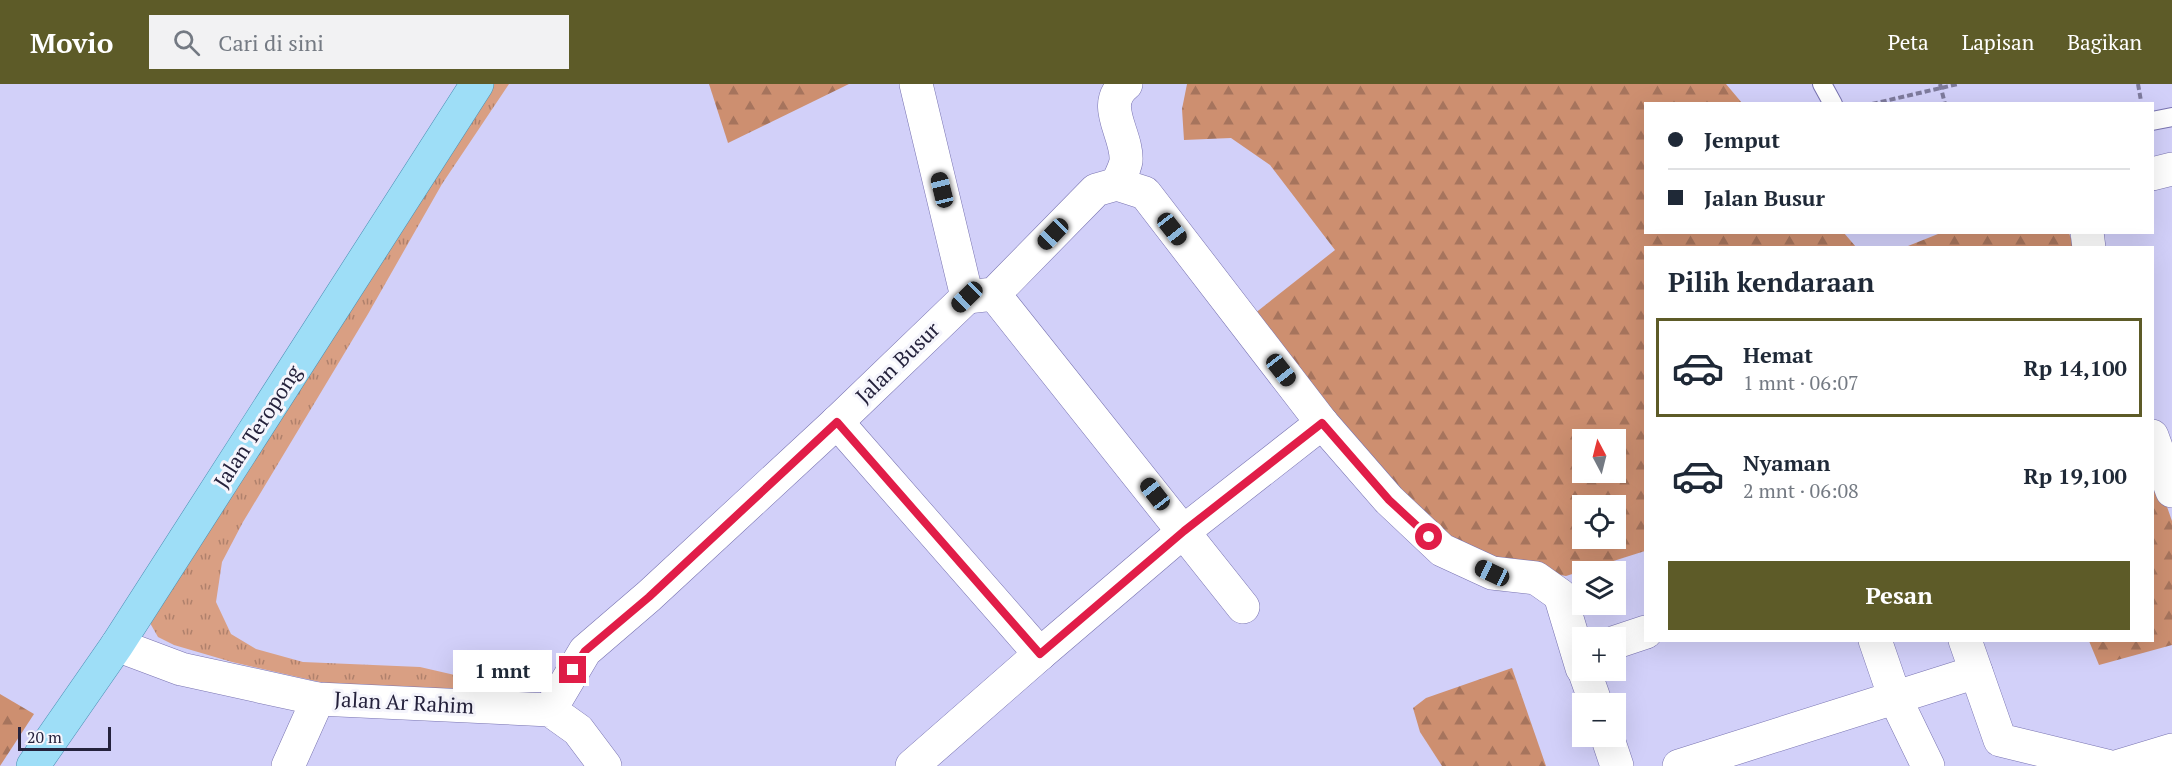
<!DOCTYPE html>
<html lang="id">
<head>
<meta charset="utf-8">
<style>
  :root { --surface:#fff; --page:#f2f2f3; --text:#1f2937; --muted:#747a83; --line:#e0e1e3; --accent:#5d5b28 }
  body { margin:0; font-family:"PT Serif",serif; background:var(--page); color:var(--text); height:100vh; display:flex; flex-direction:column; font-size:22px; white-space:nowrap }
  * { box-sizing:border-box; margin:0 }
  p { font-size:20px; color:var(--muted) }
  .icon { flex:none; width:33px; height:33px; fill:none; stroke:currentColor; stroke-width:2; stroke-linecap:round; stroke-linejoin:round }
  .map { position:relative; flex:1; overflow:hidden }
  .details { position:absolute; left:1644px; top:162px; width:510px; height:396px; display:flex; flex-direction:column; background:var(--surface); border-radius:0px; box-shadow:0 6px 24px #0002 }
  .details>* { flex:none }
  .banner { position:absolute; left:1644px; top:18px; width:510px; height:132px; border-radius:0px; box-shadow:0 6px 24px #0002; display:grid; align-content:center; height:132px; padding:0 24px; background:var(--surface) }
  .needle { width:39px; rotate:353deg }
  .fabs { position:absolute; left:1572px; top:345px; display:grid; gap:12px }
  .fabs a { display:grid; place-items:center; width:54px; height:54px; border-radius:0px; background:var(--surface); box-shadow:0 6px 24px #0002; font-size:30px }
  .scale { position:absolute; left:18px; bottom:15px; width:93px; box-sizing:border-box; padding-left:6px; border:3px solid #25223c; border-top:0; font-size:16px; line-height:21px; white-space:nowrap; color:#25223c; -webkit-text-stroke:4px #f5f5fc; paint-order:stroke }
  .end { position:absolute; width:27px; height:27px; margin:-14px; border:8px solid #e11d48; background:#fff; box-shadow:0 0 0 3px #fff }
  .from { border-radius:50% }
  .bubble { position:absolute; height:42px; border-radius:0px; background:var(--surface); box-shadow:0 6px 24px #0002; font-size:20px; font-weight:700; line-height:42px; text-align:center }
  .car { position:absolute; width:18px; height:36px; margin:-18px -9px; border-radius:8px; box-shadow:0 0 4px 2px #0007; background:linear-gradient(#222 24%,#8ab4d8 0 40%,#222 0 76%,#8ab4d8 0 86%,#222 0) }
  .banner b { display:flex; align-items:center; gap:21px; height:57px; font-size:22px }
  .banner b+b { border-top:2px solid var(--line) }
  .banner i { width:15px; height:15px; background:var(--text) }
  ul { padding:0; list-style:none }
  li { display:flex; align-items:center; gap:18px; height:99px; margin:0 12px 9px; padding:0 12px; border:3px solid transparent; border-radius:0px }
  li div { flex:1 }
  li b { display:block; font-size:22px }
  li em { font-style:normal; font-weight:700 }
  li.selected { border-color:var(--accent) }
  li>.icon { width:54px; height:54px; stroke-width:1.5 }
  h2 { padding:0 24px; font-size:27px; line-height:72px }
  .action { display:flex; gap:12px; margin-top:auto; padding:12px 24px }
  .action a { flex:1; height:69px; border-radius:0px; background:var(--accent); color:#fff; font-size:24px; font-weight:700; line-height:69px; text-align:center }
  header { display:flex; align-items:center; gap:36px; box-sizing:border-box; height:84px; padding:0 30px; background:var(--accent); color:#fff }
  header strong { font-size:28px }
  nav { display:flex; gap:33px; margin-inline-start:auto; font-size:21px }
  .search { width:420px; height:54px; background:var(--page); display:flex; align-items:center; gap:15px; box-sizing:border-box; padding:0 21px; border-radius:0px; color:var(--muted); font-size:22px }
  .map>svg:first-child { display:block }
</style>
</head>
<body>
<header>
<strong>Movio</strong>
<div class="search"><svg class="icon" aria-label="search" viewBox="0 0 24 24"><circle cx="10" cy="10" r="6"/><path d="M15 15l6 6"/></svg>Cari di sini</div>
<nav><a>Peta</a><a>Lapisan</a><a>Bagikan</a></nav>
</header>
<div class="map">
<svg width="2172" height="682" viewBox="0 0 2172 682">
  <defs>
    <pattern id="grass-tufts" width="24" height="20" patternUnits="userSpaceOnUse" patternTransform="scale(1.5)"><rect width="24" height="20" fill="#d99f83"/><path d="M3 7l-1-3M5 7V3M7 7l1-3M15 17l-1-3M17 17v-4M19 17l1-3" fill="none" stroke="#b0816c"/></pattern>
    <pattern id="forest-firs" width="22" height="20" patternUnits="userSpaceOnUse" patternTransform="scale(1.5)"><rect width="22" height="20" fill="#cd8f70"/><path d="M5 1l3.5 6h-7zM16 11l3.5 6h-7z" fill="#a6745d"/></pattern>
  </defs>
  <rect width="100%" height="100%" fill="#d2d0f9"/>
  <path fill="url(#grass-tufts)" d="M494 0H509L442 100 368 230 243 438 222 478 216 518 231 550 256 565 303 578 420 583 537 610 324 599 232 578 174 561 158 553 150 539 456 53Z"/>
  <g fill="url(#forest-firs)" fill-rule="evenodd">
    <path d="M709 0H849L728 59Z"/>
    <path d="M1187 0H1726L1742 19 1646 20V148L1844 149 1856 163 1646 164 1645 467 1566 492 1494 480 1452 461 1411 422 1254 230 1335 166 1270 81 1231 54 1184 56 1182 25ZM1582 356H1616V388H1582ZM1582 422H1616V454H1582Z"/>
    <path d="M1943 148 2069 149 2074 163 1903 164Z"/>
    <path d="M2153 383 2172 437V561L2099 581 2089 557 2152 556Z"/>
    <path d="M1512 584 1546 682H1442L1420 648 1413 624 1426 614Z"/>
    <path d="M0 610 34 630 0 682Z"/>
  </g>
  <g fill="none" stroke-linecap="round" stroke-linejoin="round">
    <defs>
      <g id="lane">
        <path d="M1822 0 1833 20"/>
        <path d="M2152 37 2172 33"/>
      </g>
      <g id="street">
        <path d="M916 0 967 213"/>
        <path d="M2152 90 2172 85"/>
        <path d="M1117 100C1120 93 1125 84 1126 77 1128 50 1099 21 1126 0"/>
        <path d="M2087 148 2089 164"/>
        <path d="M994 210 1243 523"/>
        <path d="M967 213 994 210 1096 106 1117 100 1145 109 1322 339 1389 416 1442 466 1492 489 1536 494 1560 511 1582 584"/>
        <path d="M837 338 1040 570 1184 447 1322 339"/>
        <path d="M2152 352 2172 407"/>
        <path d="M1875 556 1895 614 1928 682"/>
        <path d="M1965 556 2000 656 2107 682"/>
        <path d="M1616 558 1646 548"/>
        <path d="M117 561 181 585 318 615 550 626 578 646 605 682"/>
        <path d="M1584 586 1596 620"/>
        <path d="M550 626 585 567 649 512 837 338 967 213"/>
        <path d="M1607 652 1617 682"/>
        <path d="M288 682 318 615"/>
        <path d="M912 682 1040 570"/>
        <path d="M1679 682 1976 588"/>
        <path d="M2119 682 2172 666"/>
      </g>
      <path id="primary" d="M33 682 117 561 477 0"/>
    </defs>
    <use href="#lane" stroke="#7873b1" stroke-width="20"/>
    <use href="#street" stroke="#7873b1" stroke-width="34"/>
    <use href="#primary" stroke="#498eb2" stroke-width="34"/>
    <g stroke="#7e7b9d" stroke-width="4" stroke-dasharray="6 3" stroke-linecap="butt">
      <path d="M1940 0 1945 20"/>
      <path d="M2138 0 2141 17"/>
      <path d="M1872 20 1958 0"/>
    </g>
    <use href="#lane" stroke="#fff" stroke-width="18"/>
    <use href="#street" stroke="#fff" stroke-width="33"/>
    <use href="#primary" stroke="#9edef7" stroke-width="33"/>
  </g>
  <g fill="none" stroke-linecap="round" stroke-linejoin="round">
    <path stroke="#e11d48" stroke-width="8" d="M573 586 585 567 649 513 837 338 1040 570 1184 447 1322 339 1389 416 1429 453"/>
  </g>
  <g text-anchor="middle" stroke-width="6" stroke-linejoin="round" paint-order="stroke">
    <g font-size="21" fill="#25223c" stroke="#f5f5fc">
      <text transform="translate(898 279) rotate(-44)" y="7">Jalan Busur</text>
      <text transform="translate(258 343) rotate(-57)" y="7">Jalan Teropong</text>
      <text transform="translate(404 619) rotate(3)" y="7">Jalan Ar Rahim</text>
    </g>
  </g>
</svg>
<div class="fabs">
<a><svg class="needle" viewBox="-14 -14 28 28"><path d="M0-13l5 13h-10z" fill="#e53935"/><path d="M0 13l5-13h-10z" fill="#747a83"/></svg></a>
<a><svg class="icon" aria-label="locate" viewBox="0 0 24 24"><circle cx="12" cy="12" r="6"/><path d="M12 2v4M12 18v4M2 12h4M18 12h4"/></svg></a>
<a><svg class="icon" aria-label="layers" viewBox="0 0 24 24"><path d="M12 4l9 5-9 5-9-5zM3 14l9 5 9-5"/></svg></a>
<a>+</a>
<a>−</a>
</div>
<div class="scale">20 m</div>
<i class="end from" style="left:1429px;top:453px"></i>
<i class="end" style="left:573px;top:586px"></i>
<div class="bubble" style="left:453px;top:566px;width:99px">1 mnt</div>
<i class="car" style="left:942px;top:106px;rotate:346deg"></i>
<i class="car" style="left:1172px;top:145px;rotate:142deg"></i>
<i class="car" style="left:1053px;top:150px;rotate:224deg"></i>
<i class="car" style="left:967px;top:213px;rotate:226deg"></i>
<i class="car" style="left:1281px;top:286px;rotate:142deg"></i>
<i class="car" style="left:1155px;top:410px;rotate:322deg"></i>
<i class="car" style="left:1492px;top:489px;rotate:295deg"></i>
<div class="banner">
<b><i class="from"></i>Jemput</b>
<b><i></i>Jalan Busur</b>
</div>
<section class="details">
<h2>Pilih kendaraan</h2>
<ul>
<li class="selected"><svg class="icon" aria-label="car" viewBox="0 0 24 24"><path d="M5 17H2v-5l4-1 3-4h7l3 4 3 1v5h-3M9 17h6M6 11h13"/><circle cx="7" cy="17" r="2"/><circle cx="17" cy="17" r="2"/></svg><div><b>Hemat</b><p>1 mnt · 06:07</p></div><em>Rp 14,100</em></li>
<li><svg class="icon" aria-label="car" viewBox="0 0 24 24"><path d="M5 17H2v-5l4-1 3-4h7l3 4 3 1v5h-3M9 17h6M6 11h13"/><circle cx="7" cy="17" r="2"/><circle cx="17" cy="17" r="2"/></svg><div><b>Nyaman</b><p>2 mnt · 06:08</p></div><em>Rp 19,100</em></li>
</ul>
<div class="action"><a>Pesan</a></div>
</section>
</div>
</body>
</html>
